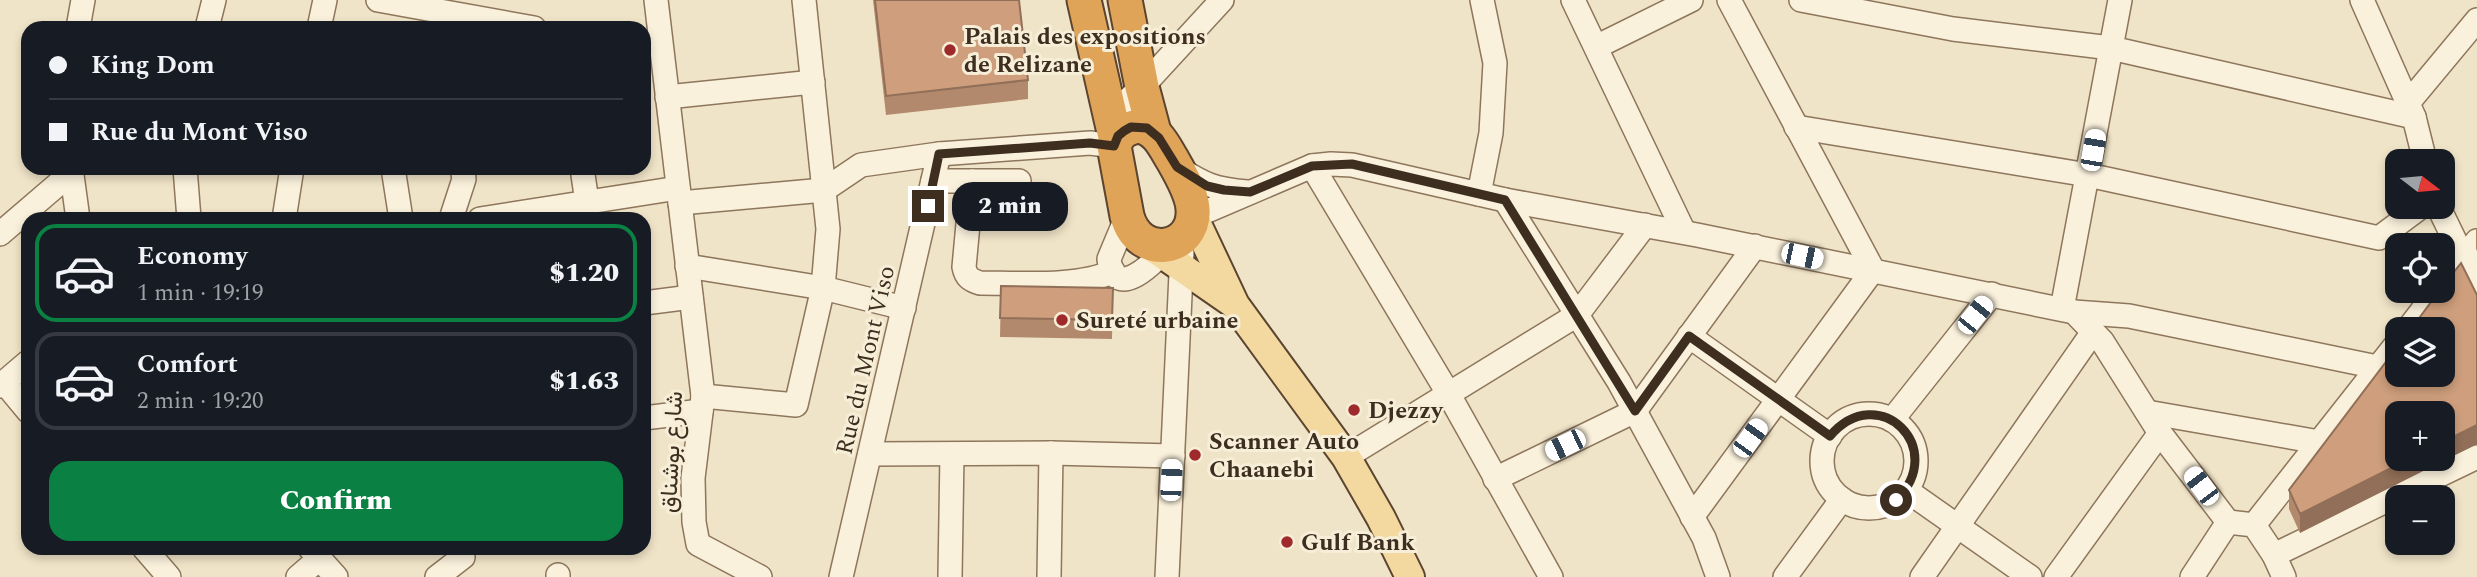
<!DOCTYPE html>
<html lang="en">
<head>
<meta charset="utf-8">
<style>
  :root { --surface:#171b24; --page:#242831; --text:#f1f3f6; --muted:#9ea1a6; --line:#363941; --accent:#0b8043 }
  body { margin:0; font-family:Spectral,Vazirmatn,serif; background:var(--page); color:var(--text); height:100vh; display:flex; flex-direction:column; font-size:26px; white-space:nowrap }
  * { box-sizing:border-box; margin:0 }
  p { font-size:23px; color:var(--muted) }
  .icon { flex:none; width:38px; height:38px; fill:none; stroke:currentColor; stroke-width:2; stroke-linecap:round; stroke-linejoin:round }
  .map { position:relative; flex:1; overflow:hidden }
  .panel { position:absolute; left:21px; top:212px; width:630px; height:343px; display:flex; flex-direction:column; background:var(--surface); border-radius:21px; box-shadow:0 4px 10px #0003 }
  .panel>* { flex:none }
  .hud { position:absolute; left:21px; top:21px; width:630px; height:154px; border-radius:21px; box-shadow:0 4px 10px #0003; display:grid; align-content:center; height:154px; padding:0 28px; background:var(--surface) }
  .needle { width:46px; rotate:106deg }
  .fabs { position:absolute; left:2385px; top:149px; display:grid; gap:14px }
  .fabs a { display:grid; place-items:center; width:70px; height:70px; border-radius:14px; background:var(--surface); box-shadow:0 4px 10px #0003; font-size:35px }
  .end { position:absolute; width:32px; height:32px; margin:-16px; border:9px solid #3d2e20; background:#fff; box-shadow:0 0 0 4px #fff }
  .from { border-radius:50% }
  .bubble { position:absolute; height:49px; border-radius:21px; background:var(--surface); box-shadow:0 4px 10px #0003; font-size:23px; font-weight:800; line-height:49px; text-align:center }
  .car { position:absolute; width:21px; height:42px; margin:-21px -10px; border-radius:9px; box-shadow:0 0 5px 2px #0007; background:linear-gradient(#fff 24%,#345 0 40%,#fff 0 76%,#345 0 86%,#fff 0) }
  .hud b { display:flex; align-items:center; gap:24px; height:66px; font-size:26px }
  .hud b+b { border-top:2px solid var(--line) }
  .hud i { width:18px; height:18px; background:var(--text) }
  ul { padding:12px 0 0; list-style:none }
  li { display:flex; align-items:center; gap:21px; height:98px; margin:0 14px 10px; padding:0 14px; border:4px solid var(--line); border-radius:21px }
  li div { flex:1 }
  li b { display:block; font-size:26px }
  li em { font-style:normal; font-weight:800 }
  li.selected { border-color:var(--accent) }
  li>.icon { width:63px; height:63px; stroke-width:1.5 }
  .cta { display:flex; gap:14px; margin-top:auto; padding:14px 28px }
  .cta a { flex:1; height:80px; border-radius:21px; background:var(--accent); color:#fff; font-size:28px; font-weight:800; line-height:80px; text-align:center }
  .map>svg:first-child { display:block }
</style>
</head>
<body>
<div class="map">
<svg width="2477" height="577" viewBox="0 0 2477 577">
  <rect width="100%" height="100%" fill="#f0e4c8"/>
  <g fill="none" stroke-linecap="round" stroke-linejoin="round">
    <defs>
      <g id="minor">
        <path d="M378 0 534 28"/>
        <path d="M656 0 703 396 693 478 694 522 698 544 760 577"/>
        <path d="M1573 0 1684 232"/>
        <path d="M1801 0 1953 29 2111 48 2414 117"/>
        <path d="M2362 0 2414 117 2425 161"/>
        <path d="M78 28 83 0"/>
        <path d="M207 28 214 0"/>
        <path d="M319 28 325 0"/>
        <path d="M1596 47 1691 0"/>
        <path d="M667 97 813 82"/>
        <path d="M2408 103 2477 20"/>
        <path d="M1110 116 1142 87 1222 0"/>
        <path d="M1796 127 2088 175 2379 238 2422 206"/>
        <path d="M1312 166 1448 393 1551 577"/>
        <path d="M71 168 78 219"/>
        <path d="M185 168 189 219"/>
        <path d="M393 168 401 219"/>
        <path d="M582 168 587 202"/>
        <path d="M1178 168C1205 185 1214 189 1247 192"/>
        <path d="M933 181H1019"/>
        <path d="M972 181 964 267C966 277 970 280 980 283 1017 283 1081 288 1113 271"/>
        <path d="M1479 194 1491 133 1495 63 1482 0"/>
        <path d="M1505 200 1619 382 1704 538 1718 577"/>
        <path d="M680 203 824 190 861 165 939 154 1090 143 1114 146"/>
        <path d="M2438 206 2477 286"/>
        <path d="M1127 216 1109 259C1114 304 1157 261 1168 245"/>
        <path d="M1193 217 1312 166 1331 164 1352 165 1505 200 1697 235 2074 312 2102 341 2160 433 2228 522"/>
        <path d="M284 219 292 168"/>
        <path d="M451 219 464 179 462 168"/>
        <path d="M480 219 678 188"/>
        <path d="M0 234 71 173"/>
        <path d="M687 266 823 288 904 308"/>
        <path d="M2443 284 2477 241"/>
        <path d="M644 303 691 297"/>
        <path d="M2062 309 2120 0"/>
        <path d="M2074 312 2129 316 2377 367"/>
        <path d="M2408 329 2438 290"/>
        <path d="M1689 336 1830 436"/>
        <path d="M4 382 28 411"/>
        <path d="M0 386 28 362"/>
        <path d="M703 396 796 405 823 288 828 229 804 0"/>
        <path d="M2147 412 2319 442"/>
        <circle cx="1869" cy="461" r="47"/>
        <path d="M644 418 701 411"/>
        <path d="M1892 420 1992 294"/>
        <path d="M870 454 1051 453 1173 456"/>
        <path d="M1346 457 1577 315 1645 225"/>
        <path d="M1495 479 1635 411 1755 246"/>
        <path d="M1906 490 2030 577"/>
        <path d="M1692 517 1873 270 1729 0"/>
        <path d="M2254 525 2398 342"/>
        <path d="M144 548 169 577"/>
        <path d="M310 548 336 577"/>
        <path d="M2274 555 2477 457"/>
        <path d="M298 577 320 558"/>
        <path d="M437 577 463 557 456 548"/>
        <path d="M558 577V575"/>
        <path d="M841 577 939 154"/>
        <path d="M950 577 952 454"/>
        <path d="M1049 577 1051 453"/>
        <path d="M1167 577 1182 252"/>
        <path d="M1785 577 1842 499"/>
        <path d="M1922 577 2093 332"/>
        <path d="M2056 577 2160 433"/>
        <path d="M2192 577 2228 522 2254 525 2274 555 2284 577"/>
      </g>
      <g id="major">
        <path d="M1194 218 1235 305 1346 457 1381 518 1410 577"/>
        <path d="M1148 244 1233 303"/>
      </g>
      <g id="highway">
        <path d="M1084 0 1116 141"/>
        <path d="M1125 0 1142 87 1154 132"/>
        <path d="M1139 126C1157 130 1163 144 1172 159 1180 173 1192 193 1193 209 1196 251 1139 261 1127 216L1114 146C1118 133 1126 128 1139 126Z"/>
      </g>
    </defs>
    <use href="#minor" stroke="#8d765c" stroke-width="26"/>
    <use href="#major" stroke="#5b4430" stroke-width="32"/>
    <use href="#highway" stroke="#5b4430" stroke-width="37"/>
    <use href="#minor" stroke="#faf1dc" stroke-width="23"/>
    <use href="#major" stroke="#f3d9a0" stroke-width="28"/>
    <use href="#highway" stroke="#e0a458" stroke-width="33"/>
  </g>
  <g fill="#b2896c">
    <path d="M873 0H1019L1028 80V99L886 115Z"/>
    <path d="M2477 229V251L2476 249V230Z"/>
    <path d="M1001 286 1113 288 1112 339 1000 337Z"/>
    <path d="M2398 346 2300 533 2289 509V490Z"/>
  </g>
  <path fill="#916f58" d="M2477 425V444L2300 533V514L2411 458H2443V442Z"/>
  <g fill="#cf9f7d" stroke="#916f58" stroke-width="2">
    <path d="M875 0H1019L1028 80 886 96Z"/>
    <path d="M2461 263 2477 295V425L2443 442V413H2398V458H2411L2300 514 2289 490 2398 346V374H2443V329H2411L2440 290H2443V286Z"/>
    <path d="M1001 286 1113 288 1112 320 1000 318Z"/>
  </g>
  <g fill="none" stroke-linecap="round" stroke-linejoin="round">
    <path stroke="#3d2e20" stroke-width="9" d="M928 206 939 154 1090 143 1114 146 1118 136 1124 131 1131 127 1147 128 1159 138 1177 167 1207 186 1224 190 1250 192 1312 166 1352 164 1505 200 1635 411 1689 336 1830 436C1879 379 1949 449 1896 500"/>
  </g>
  <g fill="#9e2a2b" stroke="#f7eed8" stroke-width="2.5">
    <circle cx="950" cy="50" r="7"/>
    <circle cx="1062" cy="320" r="7"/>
    <circle cx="1354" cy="410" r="7"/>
    <circle cx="1195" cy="455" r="7"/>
    <circle cx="1287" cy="542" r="7"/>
  </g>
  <g text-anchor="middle" stroke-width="6" stroke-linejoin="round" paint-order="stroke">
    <g font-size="24" font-weight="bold" fill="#3d2e20" stroke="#f7eed8" text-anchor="start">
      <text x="964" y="44">Palais des expositions<tspan x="964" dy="28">de Relizane</tspan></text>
      <text x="1076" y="328">Sureté urbaine</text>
      <text x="1368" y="418">Djezzy</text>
      <text x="1209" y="449">Scanner Auto<tspan x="1209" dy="28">Chaanebi</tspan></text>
      <text x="1301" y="550">Gulf Bank</text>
    </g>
    <g font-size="24" fill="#3d2e20" stroke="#f7eed8">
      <text transform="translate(865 360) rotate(-77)" y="8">Rue du Mont Viso</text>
      <text transform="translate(671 452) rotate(-87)" y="8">شارع بوشناق</text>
    </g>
  </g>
</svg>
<div class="fabs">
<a><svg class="needle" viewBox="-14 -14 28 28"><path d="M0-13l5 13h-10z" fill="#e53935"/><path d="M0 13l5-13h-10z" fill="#9ea1a6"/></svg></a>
<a><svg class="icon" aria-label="locate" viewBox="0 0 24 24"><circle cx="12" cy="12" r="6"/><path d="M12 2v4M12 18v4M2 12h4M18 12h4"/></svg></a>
<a><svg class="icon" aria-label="layers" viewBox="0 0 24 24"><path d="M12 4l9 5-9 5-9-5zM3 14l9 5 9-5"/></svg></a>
<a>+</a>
<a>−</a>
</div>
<i class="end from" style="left:1896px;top:500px"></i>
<i class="end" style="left:928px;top:206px"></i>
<div class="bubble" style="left:952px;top:182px;width:116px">2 min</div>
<i class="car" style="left:2093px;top:150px;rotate:10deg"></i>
<i class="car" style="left:1802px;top:256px;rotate:102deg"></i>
<i class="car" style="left:1975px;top:315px;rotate:39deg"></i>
<i class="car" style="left:1750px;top:438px;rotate:36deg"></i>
<i class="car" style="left:1565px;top:445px;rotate:244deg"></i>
<i class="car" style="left:1171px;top:480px;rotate:3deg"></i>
<i class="car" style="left:2201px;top:486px;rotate:323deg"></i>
<div class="hud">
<b><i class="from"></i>King Dom</b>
<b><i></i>Rue du Mont Viso</b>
</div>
<section class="panel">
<ul>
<li class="selected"><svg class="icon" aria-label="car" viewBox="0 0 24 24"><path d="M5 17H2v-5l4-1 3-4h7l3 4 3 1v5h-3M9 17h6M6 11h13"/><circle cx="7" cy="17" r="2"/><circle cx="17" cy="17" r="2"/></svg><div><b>Economy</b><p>1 min · 19:19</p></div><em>$1.20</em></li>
<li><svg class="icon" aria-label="car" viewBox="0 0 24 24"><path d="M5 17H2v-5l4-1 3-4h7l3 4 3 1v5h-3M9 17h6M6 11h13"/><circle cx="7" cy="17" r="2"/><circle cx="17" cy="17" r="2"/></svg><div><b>Comfort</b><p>2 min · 19:20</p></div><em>$1.63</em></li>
</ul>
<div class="cta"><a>Confirm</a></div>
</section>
</div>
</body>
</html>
